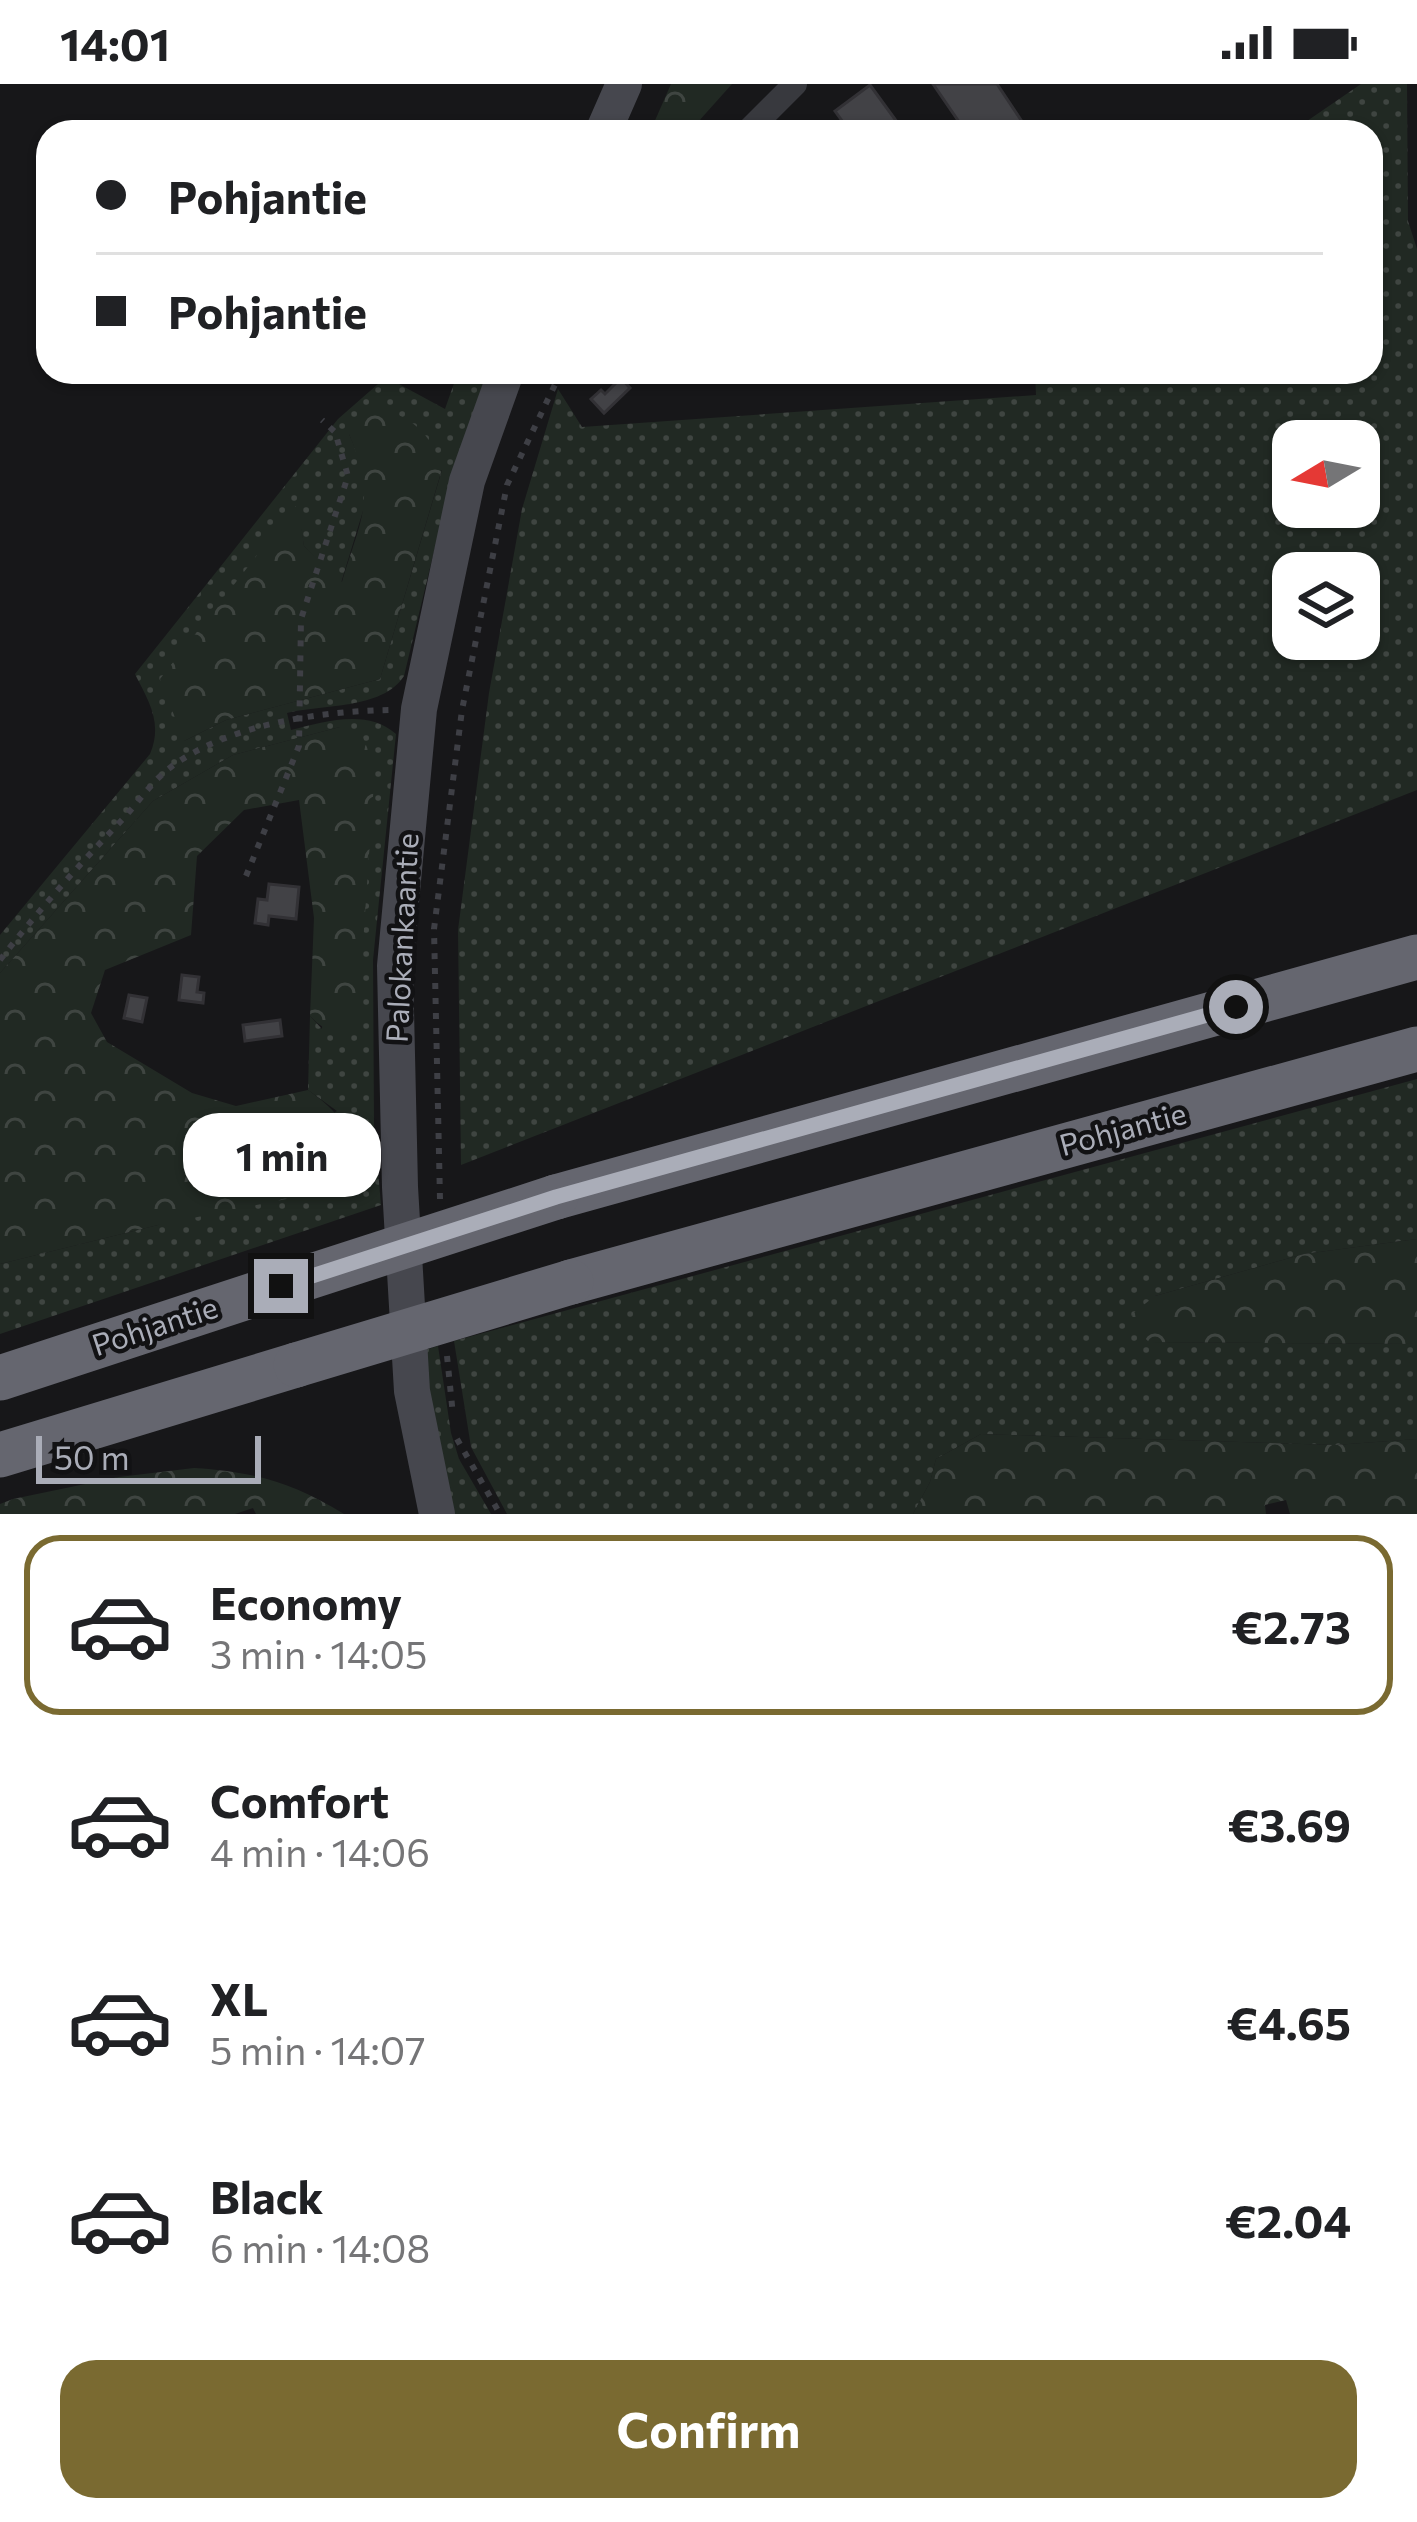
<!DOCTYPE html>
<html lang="en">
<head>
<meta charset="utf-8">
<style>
  :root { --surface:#fff; --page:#f2f2f2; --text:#202124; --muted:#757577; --line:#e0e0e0; --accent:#7a6a31 }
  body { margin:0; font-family:Commissioner,sans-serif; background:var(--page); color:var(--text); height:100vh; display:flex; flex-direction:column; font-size:45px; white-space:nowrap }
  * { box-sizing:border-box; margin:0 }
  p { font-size:39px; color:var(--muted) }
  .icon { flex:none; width:66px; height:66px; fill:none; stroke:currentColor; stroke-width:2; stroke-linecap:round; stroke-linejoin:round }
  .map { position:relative; height:1430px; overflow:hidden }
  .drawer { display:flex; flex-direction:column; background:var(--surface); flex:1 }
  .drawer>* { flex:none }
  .top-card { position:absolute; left:36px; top:36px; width:1347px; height:264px; border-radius:36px; box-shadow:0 3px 9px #0004; display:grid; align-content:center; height:264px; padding:0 60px; background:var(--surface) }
  .needle { width:78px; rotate:260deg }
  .buttons { position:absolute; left:1272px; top:336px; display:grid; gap:24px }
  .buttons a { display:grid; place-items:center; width:108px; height:108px; border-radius:24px; background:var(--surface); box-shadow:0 3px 9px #0004; font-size:60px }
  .scale { position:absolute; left:36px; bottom:30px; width:225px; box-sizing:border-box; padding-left:12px; border:6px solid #aaadb8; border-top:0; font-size:33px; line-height:42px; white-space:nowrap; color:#aaadb8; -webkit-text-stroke:9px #121214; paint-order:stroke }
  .end { position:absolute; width:54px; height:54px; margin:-27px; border:15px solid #aaadb8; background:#111; box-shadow:0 0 0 6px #111 }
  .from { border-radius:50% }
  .bubble { position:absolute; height:84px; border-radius:36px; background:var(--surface); box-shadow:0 3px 9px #0004; font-size:39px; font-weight:700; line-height:84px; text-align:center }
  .top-card b { display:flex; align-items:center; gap:42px; height:114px; font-size:45px }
  .top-card b+b { border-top:3px solid var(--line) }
  .top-card i { width:30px; height:30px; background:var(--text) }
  ul { padding:21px 0 0; list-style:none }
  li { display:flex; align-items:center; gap:36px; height:180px; margin:0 24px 18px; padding:0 36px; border:6px solid transparent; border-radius:36px }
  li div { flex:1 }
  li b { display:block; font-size:45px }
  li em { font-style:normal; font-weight:700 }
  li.active { border-color:var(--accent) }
  li>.icon { width:108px; height:108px; stroke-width:1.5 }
  .cta { display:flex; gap:24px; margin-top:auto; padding:24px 60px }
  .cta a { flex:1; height:138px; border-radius:36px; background:var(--accent); color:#fff; font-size:48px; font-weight:700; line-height:138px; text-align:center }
  .status { display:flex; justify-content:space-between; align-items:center; height:84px; padding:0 60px; background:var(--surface); direction:ltr }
  .status svg { height:33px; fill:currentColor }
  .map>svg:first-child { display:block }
</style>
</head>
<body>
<div class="status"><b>14:01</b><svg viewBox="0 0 49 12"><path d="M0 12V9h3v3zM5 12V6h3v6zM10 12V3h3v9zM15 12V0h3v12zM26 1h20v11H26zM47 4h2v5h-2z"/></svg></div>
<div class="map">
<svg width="1417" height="1430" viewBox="0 0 1417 1430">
  <defs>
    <pattern id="grass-dots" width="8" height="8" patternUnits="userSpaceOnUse" patternTransform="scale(3)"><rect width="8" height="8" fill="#212923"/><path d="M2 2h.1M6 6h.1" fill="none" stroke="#3f4541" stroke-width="1.8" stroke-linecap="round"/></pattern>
    <pattern id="forest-crowns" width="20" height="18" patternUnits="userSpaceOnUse" patternTransform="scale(3)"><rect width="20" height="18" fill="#212923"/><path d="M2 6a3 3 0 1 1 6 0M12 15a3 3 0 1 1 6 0" fill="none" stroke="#3f4541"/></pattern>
  </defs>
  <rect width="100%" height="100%" fill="#171719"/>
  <g fill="url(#grass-dots)" fill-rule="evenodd">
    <path d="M1361 0H1407L1408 137 1417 165V706L461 1081 458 846 489 609 522 425 558 305 582 343 1036 311 1035 288H1371V48H1291ZM1293 357H1359V423H1293ZM1293 489H1359V555H1293Z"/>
    <path d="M458 288H487L453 388 404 592C382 626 322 620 287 629L291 646C324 638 367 624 396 650L373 876 374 1040 381 1121 0 1250V1180L158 1141 337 1027 308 1006 310 932 322 945 340 643 233 671 153 717 0 889V851L150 670C163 639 149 618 135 590L338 335 386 293 445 325ZM349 350 442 386 380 595 226 636 184 657 297 421 304 462 341 499 366 417 365 387Z"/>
    <path d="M1417 995V1155L1304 1170 1155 1212 1149 1258 1417 1260V1355L1335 1361 981 1350 936 1375 930 1398 913 1430H507L471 1363 454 1257Z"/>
    <path d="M438 1262 451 1349 459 1375 491 1430H446L435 1369 425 1266Z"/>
  </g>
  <g fill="url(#forest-crowns)">
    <path d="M671 0H732L689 48H650Z"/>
    <path d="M375 320C414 338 428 343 442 385L380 595 226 636 184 657 160 595 298 419 304 462 342 498C361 433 377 416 349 350Z"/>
    <path d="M340 643 361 649 375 683 358 933C344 956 326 949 310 932L314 834 299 716 244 726 197 772 191 851 105 886 91 929 107 958 192 1009 236 1022 308 1006C349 1035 359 1057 336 1105L158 1141 0 1180V889L153 717 233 671Z"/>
    <path d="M1417 1155V1260L1149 1258 1133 1243 1132 1230 1155 1212 1304 1170Z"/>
    <path d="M981 1350 1335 1361 1417 1355V1430H1290L1286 1416 1265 1421 1266 1430H913L930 1398 936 1375Z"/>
    <path d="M194 1384C255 1388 291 1398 344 1430H256L253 1424 235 1430H0V1420L13 1415 119 1393Z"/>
  </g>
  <g fill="#424246" stroke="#323135" stroke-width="3">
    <path d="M933 0H997L1023 39 1009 48H966Z"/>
    <path d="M870 1 897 38 883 48H836L845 41 835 27Z"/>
    <path d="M621 294 630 304 604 329 591 315 601 306 605 310Z"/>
    <path d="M269 800 299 803 296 835 269 832 268 841 255 839 258 815 267 816Z"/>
    <path d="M182 891 199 893 197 908 204 909 203 919 179 916Z"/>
    <path d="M129 911 147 914 142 938 124 934Z"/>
    <path d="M280 936 282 952 245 957 243 941Z"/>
  </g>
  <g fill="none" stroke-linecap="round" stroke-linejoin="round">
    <g stroke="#3e3f45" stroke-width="6" stroke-dasharray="6 9" stroke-linecap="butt">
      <path d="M246 792 299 662 301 535 348 392 335 348 322 336"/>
      <path d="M0 876C38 827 78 782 121 737 137 720 152 697 171 683 229 640 321 627 391 626"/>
      <path d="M440 1115 434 845 462 626 507 401 561 288"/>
      <path d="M447 1272 453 1331"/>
      <path d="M457 1355 500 1430"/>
    </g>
    <path stroke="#38393e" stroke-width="24" d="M747 48 795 0"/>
    <g stroke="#46474e" stroke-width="36">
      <path d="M603 48 624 0"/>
      <path d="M437 1430 412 1307 400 1103 395 882 419 625 467 397 506 288"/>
    </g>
    <g stroke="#65666f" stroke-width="45">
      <path d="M556 1113 1417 873"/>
      <path d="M571 1198 1417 965"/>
      <path d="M0 1294 281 1202"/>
      <path d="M0 1371 296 1281"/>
    </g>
    <g stroke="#65666f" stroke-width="45">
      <path d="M281 1202 556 1113"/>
      <path d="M296 1281 571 1198"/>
    </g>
  </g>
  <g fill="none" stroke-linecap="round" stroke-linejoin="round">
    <path stroke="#aaadb8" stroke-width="15" d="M281 1202 556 1113 1236 923"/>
  </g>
  <g text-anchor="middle" stroke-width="9" stroke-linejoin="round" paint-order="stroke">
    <g font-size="30" fill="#aaadb8" stroke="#121214">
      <text transform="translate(403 854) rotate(-87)" y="10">Palokankaantie</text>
      <text transform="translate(1123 1046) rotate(-15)" y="10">Pohjantie</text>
      <text transform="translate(155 1243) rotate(-18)" y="10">Pohjantie</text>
    </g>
  </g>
</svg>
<div class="buttons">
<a><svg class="needle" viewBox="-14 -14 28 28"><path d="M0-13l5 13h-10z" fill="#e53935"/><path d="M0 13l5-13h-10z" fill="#757577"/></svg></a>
<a><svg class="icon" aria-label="layers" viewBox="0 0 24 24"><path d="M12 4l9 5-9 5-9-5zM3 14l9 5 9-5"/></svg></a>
</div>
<div class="scale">50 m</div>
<i class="end from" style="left:1236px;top:923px"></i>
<i class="end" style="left:281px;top:1202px"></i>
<div class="bubble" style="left:183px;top:1029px;width:198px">1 min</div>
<div class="top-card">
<b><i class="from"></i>Pohjantie</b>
<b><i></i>Pohjantie</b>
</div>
</div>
<section class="drawer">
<ul>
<li class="active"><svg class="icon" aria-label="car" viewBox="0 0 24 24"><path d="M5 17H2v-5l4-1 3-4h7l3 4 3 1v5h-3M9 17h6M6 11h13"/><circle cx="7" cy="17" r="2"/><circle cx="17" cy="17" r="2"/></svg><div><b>Economy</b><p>3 min · 14:05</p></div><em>€2.73</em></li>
<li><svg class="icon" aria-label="car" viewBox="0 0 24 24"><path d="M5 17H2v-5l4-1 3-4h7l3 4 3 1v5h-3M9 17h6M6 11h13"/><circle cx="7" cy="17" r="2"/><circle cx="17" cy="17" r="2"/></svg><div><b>Comfort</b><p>4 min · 14:06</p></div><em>€3.69</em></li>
<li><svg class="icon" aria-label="car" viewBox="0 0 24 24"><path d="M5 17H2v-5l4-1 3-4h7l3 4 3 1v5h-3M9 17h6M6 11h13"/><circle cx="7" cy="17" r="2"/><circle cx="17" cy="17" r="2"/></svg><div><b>XL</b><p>5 min · 14:07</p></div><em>€4.65</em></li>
<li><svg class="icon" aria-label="car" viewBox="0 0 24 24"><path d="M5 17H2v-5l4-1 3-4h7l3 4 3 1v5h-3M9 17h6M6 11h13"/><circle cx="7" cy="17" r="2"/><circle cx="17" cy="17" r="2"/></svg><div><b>Black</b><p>6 min · 14:08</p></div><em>€2.04</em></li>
</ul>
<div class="cta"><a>Confirm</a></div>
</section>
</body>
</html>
